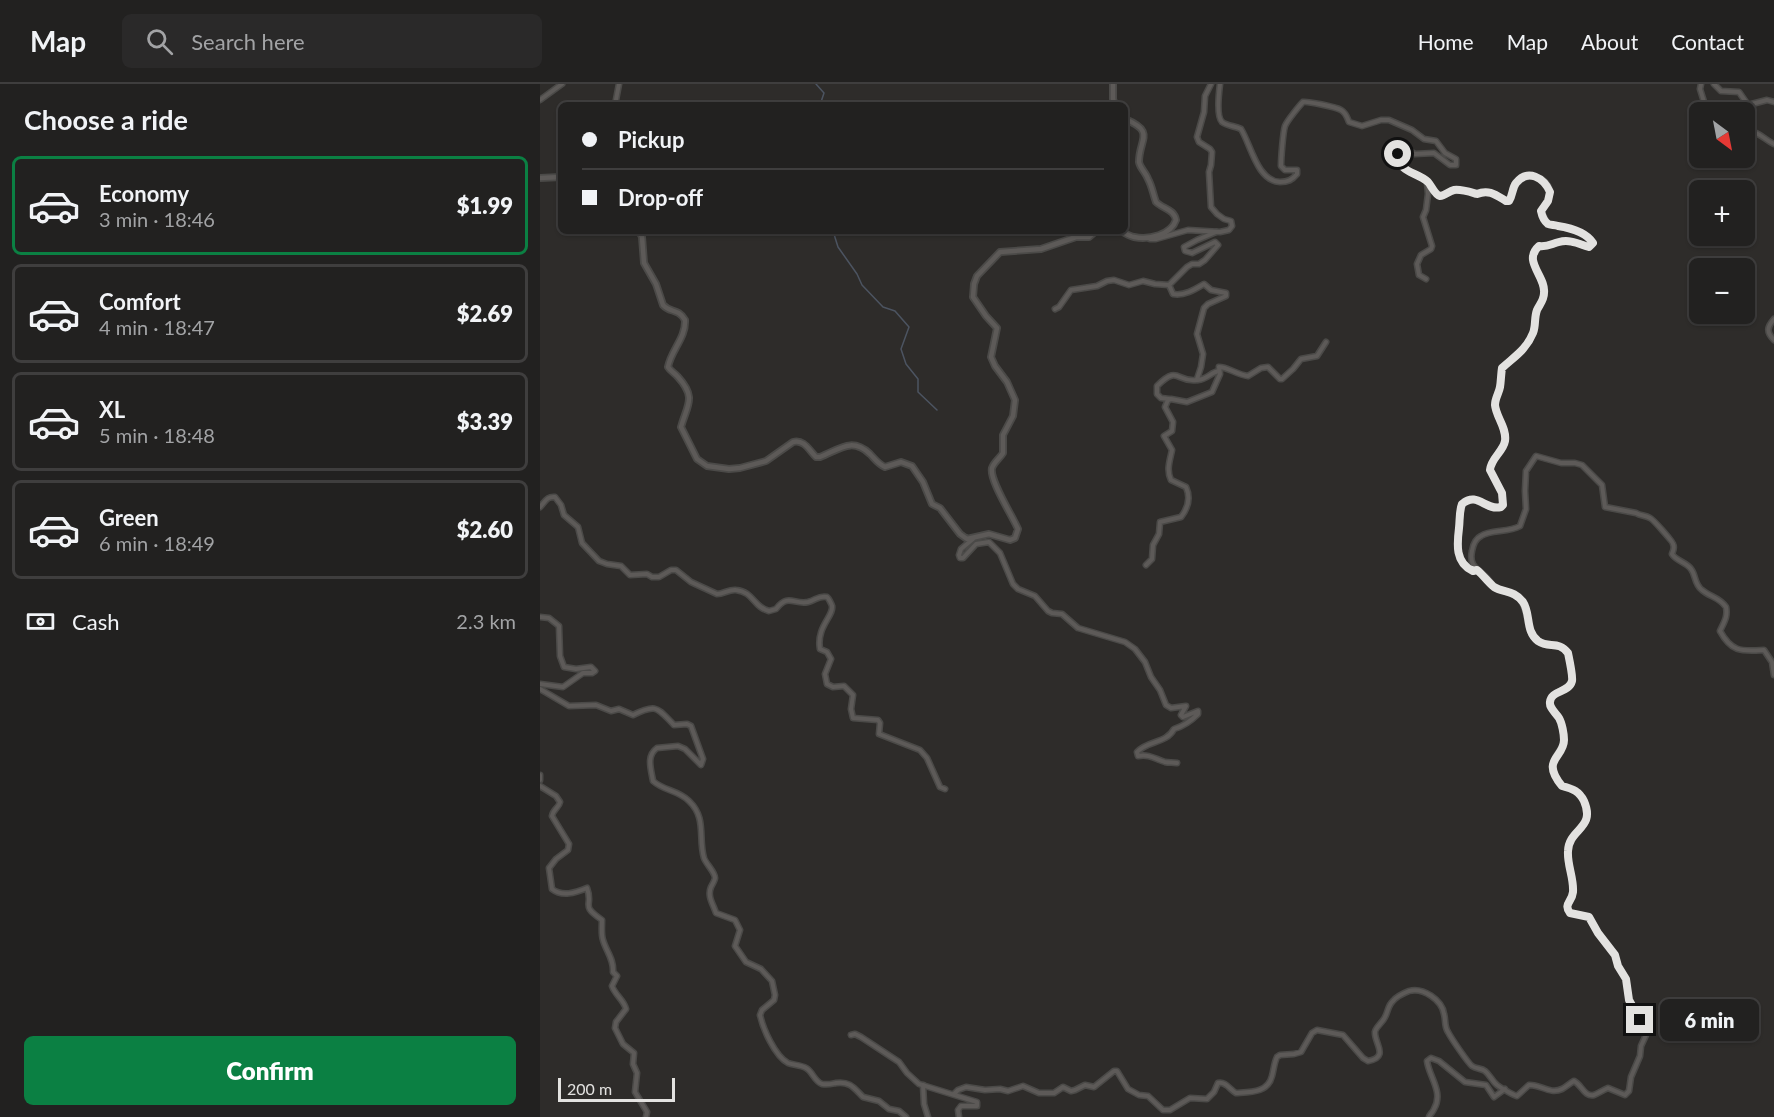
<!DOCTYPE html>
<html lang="en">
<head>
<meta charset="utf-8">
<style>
  :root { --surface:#222120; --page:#2a2929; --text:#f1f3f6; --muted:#a2a3a5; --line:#3f3e3e; --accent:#0b8043 }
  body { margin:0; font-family:Lato,sans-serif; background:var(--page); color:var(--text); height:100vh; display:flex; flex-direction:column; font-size:22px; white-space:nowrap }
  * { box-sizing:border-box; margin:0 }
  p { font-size:20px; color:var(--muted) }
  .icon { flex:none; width:33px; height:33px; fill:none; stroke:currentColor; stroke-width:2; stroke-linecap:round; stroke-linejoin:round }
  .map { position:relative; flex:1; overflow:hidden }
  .drawer { display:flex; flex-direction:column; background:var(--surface); width:540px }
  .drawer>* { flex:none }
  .guide { position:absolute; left:18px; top:18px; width:570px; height:132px; border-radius:9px; box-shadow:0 2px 4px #0004,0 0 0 2px var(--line); display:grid; align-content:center; height:132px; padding:0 24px; background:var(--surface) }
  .needle { width:39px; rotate:148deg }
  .fabs { position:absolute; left:1149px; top:18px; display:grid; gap:12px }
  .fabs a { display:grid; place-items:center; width:66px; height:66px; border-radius:9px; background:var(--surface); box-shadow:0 2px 4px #0004,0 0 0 2px var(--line); font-size:30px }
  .scale { position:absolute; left:18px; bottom:15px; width:117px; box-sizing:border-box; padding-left:6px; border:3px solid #e3e2e0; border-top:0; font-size:16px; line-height:21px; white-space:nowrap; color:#e3e2e0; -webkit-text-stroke:4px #2e2c2a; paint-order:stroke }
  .end { position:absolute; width:27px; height:27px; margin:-14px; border:8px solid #e3e2e0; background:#111; box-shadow:0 0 0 3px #111 }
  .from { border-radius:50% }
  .bubble { position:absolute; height:42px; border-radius:9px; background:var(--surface); box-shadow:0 2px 4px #0004,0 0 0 2px var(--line); font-size:20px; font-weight:800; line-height:42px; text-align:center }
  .guide b { display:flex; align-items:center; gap:21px; height:57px; font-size:22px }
  .guide b+b { border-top:2px solid var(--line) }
  .guide i { width:15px; height:15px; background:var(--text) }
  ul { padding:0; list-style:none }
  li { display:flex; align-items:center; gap:18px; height:99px; margin:0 12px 9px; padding:0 12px; border:3px solid var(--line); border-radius:9px }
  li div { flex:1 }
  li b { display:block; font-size:22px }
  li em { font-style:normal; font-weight:800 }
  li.current { border-color:var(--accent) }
  li>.icon { width:54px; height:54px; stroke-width:1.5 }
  h2 { padding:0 24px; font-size:27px; line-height:72px }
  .pay { display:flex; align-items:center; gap:15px; height:66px; padding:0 24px; font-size:22px }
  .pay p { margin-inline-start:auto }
  .action { display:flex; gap:12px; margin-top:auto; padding:12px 24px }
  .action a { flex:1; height:69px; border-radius:9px; background:var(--accent); color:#fff; font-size:24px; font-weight:800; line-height:69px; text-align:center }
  header { display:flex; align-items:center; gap:36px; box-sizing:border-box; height:84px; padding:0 30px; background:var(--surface); border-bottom:2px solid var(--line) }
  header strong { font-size:28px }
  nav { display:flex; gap:33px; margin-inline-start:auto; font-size:21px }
  .search { width:420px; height:54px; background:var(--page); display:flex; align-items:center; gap:15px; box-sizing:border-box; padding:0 21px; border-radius:9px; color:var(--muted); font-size:22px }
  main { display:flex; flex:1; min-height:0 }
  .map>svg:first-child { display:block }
</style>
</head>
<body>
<header>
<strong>Map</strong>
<div class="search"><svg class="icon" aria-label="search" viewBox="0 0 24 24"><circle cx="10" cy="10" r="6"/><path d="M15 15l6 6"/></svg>Search here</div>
<nav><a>Home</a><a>Map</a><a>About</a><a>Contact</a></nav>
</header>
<main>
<section class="drawer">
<h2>Choose a ride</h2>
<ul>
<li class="current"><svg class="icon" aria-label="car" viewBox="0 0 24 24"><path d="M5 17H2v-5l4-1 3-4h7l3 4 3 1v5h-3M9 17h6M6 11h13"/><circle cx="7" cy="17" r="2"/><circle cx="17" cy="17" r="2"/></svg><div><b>Economy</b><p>3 min · 18:46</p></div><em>$1.99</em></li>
<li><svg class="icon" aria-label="car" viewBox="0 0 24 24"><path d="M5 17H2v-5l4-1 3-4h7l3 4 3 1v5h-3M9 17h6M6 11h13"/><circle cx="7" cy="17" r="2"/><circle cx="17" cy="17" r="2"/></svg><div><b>Comfort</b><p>4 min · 18:47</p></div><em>$2.69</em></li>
<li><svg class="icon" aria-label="car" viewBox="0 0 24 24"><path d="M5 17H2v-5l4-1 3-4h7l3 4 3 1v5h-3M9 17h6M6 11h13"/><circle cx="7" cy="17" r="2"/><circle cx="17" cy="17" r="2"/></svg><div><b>XL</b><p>5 min · 18:48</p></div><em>$3.39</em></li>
<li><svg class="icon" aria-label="car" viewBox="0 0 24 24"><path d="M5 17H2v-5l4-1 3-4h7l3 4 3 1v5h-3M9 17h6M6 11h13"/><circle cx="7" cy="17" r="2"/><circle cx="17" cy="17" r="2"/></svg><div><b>Green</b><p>6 min · 18:49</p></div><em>$2.60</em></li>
</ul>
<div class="pay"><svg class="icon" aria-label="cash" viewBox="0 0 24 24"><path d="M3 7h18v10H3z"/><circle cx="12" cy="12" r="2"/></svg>Cash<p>2.3 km</p></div>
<div class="action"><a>Confirm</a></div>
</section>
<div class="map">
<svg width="1234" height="1033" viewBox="0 0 1234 1033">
  <rect width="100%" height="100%" fill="#2e2c2a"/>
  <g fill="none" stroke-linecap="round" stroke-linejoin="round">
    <g stroke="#4c5461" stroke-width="1.5">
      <path d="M276 0 284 9 280 21"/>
      <path d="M293 147 298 163 317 190 322 201 343 223 355 227 369 243 361 265 366 280 378 295V308L397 326"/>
    </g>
    <defs>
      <g id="minor">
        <path d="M680 0C679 8 676 32 682 38 687 42 695 42 701 45 711 61 717 97 740 98 748 98 752 96 757 90V86H745L741 82C741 75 743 48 745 42 747 37 759 22 763 18 767 17 796 23 801 26 806 29 807 33 809 38L822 42 841 36H849L872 46 884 55 896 57 905 69 916 75V81H910L894 69 875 70 865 65H861C850 86 876 87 887 97 891 101 894 110 900 112 904 113 909 107 913 107 921 105 930 108 937 109 949 105 956 111 966 117L969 116C973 111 973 104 977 99 987 86 1010 93 1010 110 1009 116 1004 122 1001 127L1007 139C1021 145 1042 143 1052 158V161L1049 163C1039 160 1030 155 1019 158 1011 160 1008 163 999 162 982 178 1006 192 1004 209 1004 216 1000 220 997 226 994 233 996 242 993 249 986 267 975 272 962 284 961 290 961 297 960 303 959 309 954 314 955 321 956 333 967 344 965 357 963 368 951 373 950 385L962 409 963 421 961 423 953 424 933 415 925 417C918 425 920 434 919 445 917 460 915 480 933 487L936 486"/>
        <path d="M1161 0 1160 5 1165 21 1182 28"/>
        <path d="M1174 0 1181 7 1199 8 1208 21 1227 16 1234 18"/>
        <path d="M0 16 22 0"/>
        <path d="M75 21 79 0"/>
        <path d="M1204 53 1216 49C1223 52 1227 57 1234 60"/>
        <path d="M676 148 657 156 644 163 645 167 652 169 675 158 678 161 665 176 659 180H652L647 183 629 201 633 210C644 212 654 206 664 200L671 206 686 209V212L668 220 664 224 657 250 663 270 661 283 657 295 658 296C668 295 671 288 679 287"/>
        <path d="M610 155H616L648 146 680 148 689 146 692 142 691 137 684 135 677 130 671 123 669 88 671 81 672 68 670 65 659 58 657 53 664 28 665 12 671 0"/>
        <path d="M886 195 879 191 877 180 881 171 891 165 892 162 883 133 886 126 888 110 887 98"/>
        <path d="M515 225 519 223 531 206 557 202 567 197 574 196 589 201 603 197 615 200 629 201"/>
        <path d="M1234 235C1227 243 1226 248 1234 256"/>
        <path d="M629 315 621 314 617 310V302C639 280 636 299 657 296"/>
        <path d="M0 423C5 418 7 412 15 413L21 421 24 431 38 443 42 459 59 477 67 480 81 482 90 491 107 490 112 493H119L131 486H136L151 498 177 510C184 510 189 505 196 506 214 508 213 523 229 527L236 525C248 509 254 521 268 518 276 516 279 511 287 513 288 513 292 521 292 522 294 532 276 543 280 565L287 568 291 575 285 590 287 600 293 603 304 602 313 611 311 625 313 634 338 636 340 639 339 650 380 666 387 674 400 703 405 705"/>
        <path d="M433 455 421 465 419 471 420 474H423L436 460 449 458 460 469 473 500 478 505 495 512 508 527 512 529 522 530 538 544 585 558 595 565 605 578 611 593 620 606 626 621 631 624 646 622 641 631 643 633 658 627V630C650 638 644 642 634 645 626 660 608 656 597 668L598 672C610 670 615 675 625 678 629 679 633 678 637 679"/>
        <path d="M606 481 612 475 613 461 619 450 620 438 641 433C648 424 651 414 646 403L631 396C626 386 630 376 632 366L624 352 632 347 633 338 625 323 628 316 631 315 647 318 672 308 680 290 679 283C688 283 697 291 708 292L721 284 728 283 740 295H742L753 285 761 275 777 272 786 258"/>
        <path d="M0 533 9 534 19 542 20 572 24 583 36 585 51 583 55 587 52 589H43L23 603 0 600"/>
        <path d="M0 605 29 622 56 621 71 627 79 625 93 631C117 619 117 624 134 641L147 640 151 642 163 675 161 681 145 665 138 662 117 664C106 672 111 685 113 697 124 707 138 706 149 717 167 734 158 754 164 774 166 780 175 788 175 794 175 796 172 801 171 803 167 812 173 820 176 829L195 836 200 846 195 862 206 878 221 885 232 897 235 911 234 916 222 926 220 931C223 945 235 972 248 979 253 981 261 981 266 984 273 988 274 997 282 1000 288 1001 291 1000 296 999 310 997 314 1004 323 1013L339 1017 349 1025 359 1027 366 1033"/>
        <path d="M0 691V696"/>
        <path d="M0 702 16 712 20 718C19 724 13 725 12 732L29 760 28 766 16 775 9 784 12 805C22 813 35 809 47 804 54 823 39 820 62 836 62 843 61 850 63 856 66 867 74 875 73 888L77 892 72 902C75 911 84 916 86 925L76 938 75 944 83 960 94 969 93 980 97 989 95 1008 107 1028 106 1033"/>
        <path d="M311 951 315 950 321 953 359 978 367 989 379 1000 437 1018V1022H421L418 1026 419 1033"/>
        <path d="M383 1001 384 1020 388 1033"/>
        <path d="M414 1010 418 1006 426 1003 445 1006 460 1005 468 1007 483 1002 499 1009H514L523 1003 531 1007 535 1006 545 1001 554 1003 574 987H577L588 1005 599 1011 608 1012 623 1026H630L650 1014 667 1015 674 1008 678 999C686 997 690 1006 696 1009 710 1008 728 1009 732 992 734 985 734 979 737 973L740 971 754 970 761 968 772 949 777 946 803 951 823 974 828 977C850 973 834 959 835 948 835 944 843 938 845 933 848 928 848 921 853 917 856 913 864 909 869 907 883 903 902 916 904 930 906 937 904 942 908 948 911 954 928 979 932 982 936 985 941 984 945 987 950 991 952 997 957 1001 961 1004 973 1011 977 1012L989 1001C1000 1000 1010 1011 1022 1005 1026 1003 1030 999 1034 997 1042 1001 1044 1013 1054 1011 1059 1009 1063 1006 1068 1004L1085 1011 1089 1007 1091 993 1100 972 1101 962 1106 951 1105 948 1089 916 1086 895 1078 882 1075 871 1058 849 1049 833 1031 829C1023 820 1031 818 1033 809 1035 793 1024 776 1029 760 1033 749 1045 744 1047 734 1049 724 1041 707 1031 704 1028 703 1025 704 1022 702 1017 699 1014 688 1013 682 1012 671 1026 665 1024 653 1023 647 1022 637 1018 632 1014 627 1008 623 1010 616 1013 605 1030 609 1032 596 1033 591 1030 578 1029 573 1026 557 1009 564 999 558 983 547 991 526 979 514 971 507 962 508 954 503 951 500 949 495 945 492 936 484 929 481 932 467 933 461 935 455 941 452 951 445 968 449 980 442L986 425 985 407 986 387 996 372 1021 379H1035L1042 381 1062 401 1065 423 1096 429C1101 432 1105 431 1110 434 1113 435 1133 458 1133 460 1135 464 1133 467 1132 470 1136 477 1146 478 1151 485 1156 491 1154 500 1162 506 1170 513 1179 513 1186 523 1188 533 1184 538 1180 547 1192 569 1202 567 1224 566L1232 578 1234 591"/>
        <path d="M889 1033C890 1030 893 1028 894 1025 904 1008 889 993 887 977L891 974 899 977 925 998 946 1001 954 1013 965 1005"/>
      </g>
      <g id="tertiary">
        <path d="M573 0V15L575 21"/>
        <path d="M0 94 21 93"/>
        <path d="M99 147 102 153 104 179 116 200 123 221C130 229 138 224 145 236 146 254 131 266 128 283 131 288 135 289 138 293 157 314 147 321 141 343L157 375 167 382 189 385 200 384 226 377 253 358C264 355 269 366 276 373H280C300 365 312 353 330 370 335 375 338 380 345 383L361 378 372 382 383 398 392 420 400 424 420 450 427 455 449 450 470 456 475 454 478 445C472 431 449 396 452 384 454 378 460 374 463 369V351L473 332 475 316 467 298 455 282 451 273 457 244 446 232 433 213 434 200 437 192 460 168 501 165 536 153H549L556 147"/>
        <path d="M581 147C585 149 589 152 594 153 609 156 631 151 636 136 634 125 623 125 616 118 613 110 612 102 608 95 606 89 600 84 599 78 599 55 616 48 585 35"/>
      </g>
    </defs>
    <use href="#minor" stroke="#4b4a48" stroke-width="7"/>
    <use href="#tertiary" stroke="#4b4a48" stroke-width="8"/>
    <use href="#minor" stroke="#5d5a58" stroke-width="4"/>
    <use href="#tertiary" stroke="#5d5a58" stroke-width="4.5"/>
  </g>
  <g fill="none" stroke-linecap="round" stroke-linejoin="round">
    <path stroke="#e3e2e0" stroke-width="8" d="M858 70C859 90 876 87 888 98 891 101 895 111 900 112 905 112 909 107 914 106 921 105 930 108 937 110 949 105 956 111 966 117H969C973 111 972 104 976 99 988 84 1004 94 1010 108L1008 117 1001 127C1002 132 1004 137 1008 140 1010 141 1016 141 1018 142 1031 144 1046 148 1053 159L1049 163C1039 160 1030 155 1019 158 1011 160 1008 163 999 162 982 177 1006 192 1004 209 1004 216 1000 220 997 226 994 234 996 242 993 249 986 266 975 272 962 284 961 290 961 297 960 303 959 309 955 314 955 321 956 333 967 344 965 357 963 368 951 374 950 386L962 409 963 421 961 423C945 427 938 407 922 420 919 428 920 436 919 444 917 460 915 479 933 487L937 486C943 491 949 499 954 503 964 509 974 506 983 518 991 530 985 547 998 557 1009 565 1018 556 1028 569 1029 574 1033 592 1032 597 1029 609 1011 606 1010 618 1009 624 1016 629 1019 634 1022 639 1024 650 1024 656 1024 674 1000 675 1022 702 1033 705 1039 707 1044 717 1056 745 1029 744 1028 767 1027 781 1034 794 1033 808 1032 818 1023 820 1030 829L1049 833 1058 849 1075 871 1078 882 1086 895 1089 916 1100 936"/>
  </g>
</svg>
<div class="fabs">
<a><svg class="needle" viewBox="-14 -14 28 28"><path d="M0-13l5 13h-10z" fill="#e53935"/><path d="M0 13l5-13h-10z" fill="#a2a3a5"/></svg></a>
<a>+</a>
<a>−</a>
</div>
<div class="scale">200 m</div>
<i class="end from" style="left:858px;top:70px"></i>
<i class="end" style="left:1100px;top:936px"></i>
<div class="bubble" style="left:1120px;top:915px;width:99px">6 min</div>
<div class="guide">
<b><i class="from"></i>Pickup</b>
<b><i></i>Drop-off</b>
</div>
</div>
</main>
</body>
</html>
